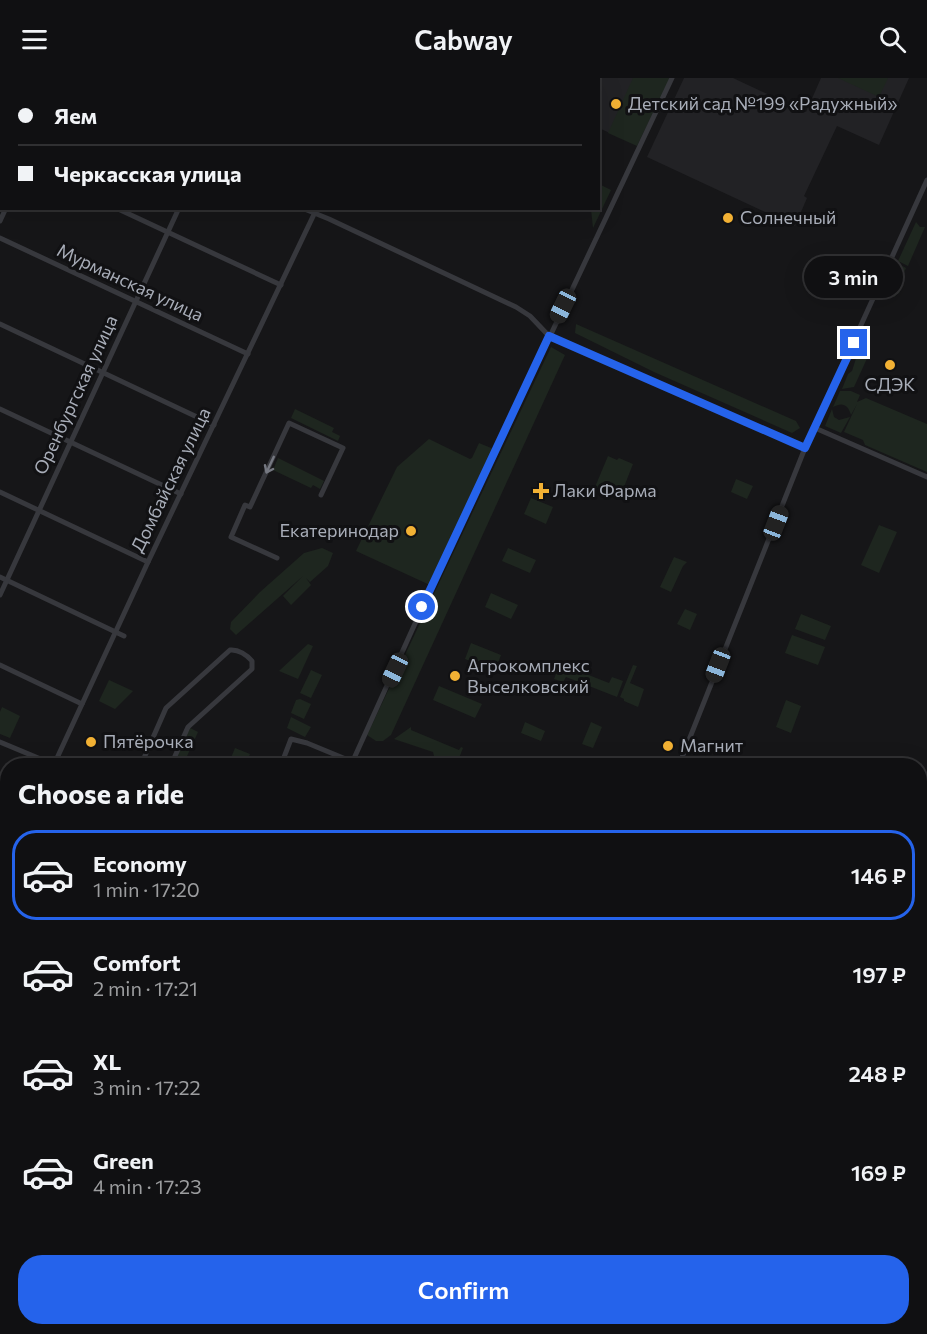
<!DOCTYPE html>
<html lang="en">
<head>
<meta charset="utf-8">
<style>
  :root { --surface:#101012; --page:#1e1e20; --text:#f1f3f6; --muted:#9c9d9f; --line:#303032; --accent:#2563eb }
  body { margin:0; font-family:Commissioner,sans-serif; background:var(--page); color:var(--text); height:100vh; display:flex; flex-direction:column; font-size:22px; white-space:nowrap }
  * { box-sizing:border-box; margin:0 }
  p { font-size:20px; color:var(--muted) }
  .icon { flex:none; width:33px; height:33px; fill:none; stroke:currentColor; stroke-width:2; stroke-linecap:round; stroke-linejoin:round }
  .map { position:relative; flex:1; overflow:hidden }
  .details { position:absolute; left:0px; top:680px; width:927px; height:578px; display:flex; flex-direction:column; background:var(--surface); border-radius:24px 24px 0 0; box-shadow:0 6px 24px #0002,0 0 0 2px var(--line) }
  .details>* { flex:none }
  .top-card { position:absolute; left:0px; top:0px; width:600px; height:132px; box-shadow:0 6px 24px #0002,0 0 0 2px var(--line); display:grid; align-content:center; height:132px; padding:0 18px; background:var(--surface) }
  .end { position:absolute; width:27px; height:27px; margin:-14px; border:8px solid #2563eb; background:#fff; box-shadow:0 0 0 3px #fff }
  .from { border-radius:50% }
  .bubble { position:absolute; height:42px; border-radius:21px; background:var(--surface); box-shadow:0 6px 24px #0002,0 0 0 2px var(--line); font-size:20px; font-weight:600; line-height:42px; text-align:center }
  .car { position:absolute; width:18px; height:36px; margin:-18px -9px; border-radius:8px; box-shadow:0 0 4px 2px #0007; background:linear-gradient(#222 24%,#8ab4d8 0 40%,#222 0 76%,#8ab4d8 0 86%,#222 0) }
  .top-card b { display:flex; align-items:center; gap:21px; height:57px; font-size:22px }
  .top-card b+b { border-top:2px solid var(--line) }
  .top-card i { width:15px; height:15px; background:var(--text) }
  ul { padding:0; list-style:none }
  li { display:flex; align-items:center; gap:18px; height:90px; margin:0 12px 9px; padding:0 6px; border:3px solid transparent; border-radius:24px }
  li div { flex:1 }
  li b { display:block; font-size:22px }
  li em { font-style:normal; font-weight:600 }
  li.on { border-color:var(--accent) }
  li>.icon { width:54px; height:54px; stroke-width:1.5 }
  h2 { padding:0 18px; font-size:27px; line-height:72px }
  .button { display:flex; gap:12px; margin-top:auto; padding:12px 18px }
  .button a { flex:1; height:69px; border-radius:24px; background:var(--accent); color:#fff; font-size:24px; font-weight:600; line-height:69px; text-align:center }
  header { display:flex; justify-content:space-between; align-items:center; height:78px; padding:0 18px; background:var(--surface); font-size:27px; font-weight:600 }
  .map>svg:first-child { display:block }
</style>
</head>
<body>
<header><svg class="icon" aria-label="menu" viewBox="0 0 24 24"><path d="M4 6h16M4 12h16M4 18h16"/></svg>Cabway<svg class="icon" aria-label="search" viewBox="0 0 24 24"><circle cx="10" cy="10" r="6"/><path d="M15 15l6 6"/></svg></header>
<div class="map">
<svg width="927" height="1256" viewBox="0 0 927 1256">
  <rect width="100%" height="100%" fill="#161618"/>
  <g fill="#222225">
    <path d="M575 0H645L618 59 599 50 598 2H575Z"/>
    <path d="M684 0H733L806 34 821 0H909L879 67 837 48 804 118 807 120 795 148 647 79Z"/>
    <path d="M511 1250H896L899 1251 897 1256H509Z"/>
  </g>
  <g fill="#1e261f">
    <path d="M633 0H670L637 68 608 55Z"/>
    <path d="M838 0H888L879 19Z"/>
    <path d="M599 106 611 112 593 150 591 131 598 130Z"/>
    <path d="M916 144 920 149H925L908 188 898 183Z"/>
    <path d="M897 185 906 190 897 212 900 214 894 219 884 214Z"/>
    <path d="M576 246 796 343 800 350 792 355 654 294 575 255Z"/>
    <path d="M551 269 565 277 391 657 383 663H376L367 657Z"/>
    <path d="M859 271 869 276 854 309 842 311 848 296 852 293Z"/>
    <path d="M840 313H851L860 317 857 324 866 320 927 346V394L865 367 863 362 844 354 857 326 851 337C848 326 842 324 833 329Z"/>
    <path d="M295 331 334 350 332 354 340 358 338 363 291 340Z"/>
    <path d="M832 331 834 339 839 342 850 339 841 355 825 348Z"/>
    <path d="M429 361 470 381 472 380 479 365 496 372 432 508 356 473 397 389Z"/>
    <path d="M608 378 617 382 619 380 633 386 620 419 595 409Z"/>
    <path d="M278 380 324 403 320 411 313 407 311 410 273 392Z"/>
    <path d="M736 401 753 408 747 421 731 414Z"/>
    <path d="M531 420 553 429 546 446 524 436Z"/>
    <path d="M879 447 897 454 879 495 861 487Z"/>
    <path d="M322 470 333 475 328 488 310 504 306 500 311 507 291 527 283 518 303 498 236 557 230 551 231 544 260 514 304 475Z"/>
    <path d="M508 470 536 482 530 495 502 483Z"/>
    <path d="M674 479 687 484 683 488 671 514 660 509Z"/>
    <path d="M491 515 518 527 511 541 485 529Z"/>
    <path d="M685 531 697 536 690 552 677 546Z"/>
    <path d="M801 536 831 548 825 562 795 551Z"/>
    <path d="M792 557 825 569 818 587 785 575Z"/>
    <path d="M471 565 501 577 495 593 465 581Z"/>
    <path d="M308 566 313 568 298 601 279 593Z"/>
    <path d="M563 587 609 605 612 599 623 603 617 619 566 599 563 604 554 601 559 588Z"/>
    <path d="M633 587 637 588 630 605 644 611 638 629 624 623V621L620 619Z"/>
    <path d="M311 592 322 597 311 620 300 615Z"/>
    <path d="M109 602 133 613 115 631 99 623Z"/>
    <path d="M439 608 482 626 475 640 433 622Z"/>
    <path d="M300 621 311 626 304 641 291 635 296 622Z"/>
    <path d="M786 622 801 628 791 655 776 649Z"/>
    <path d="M2 629 20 638 10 660 0 656V634Z"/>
    <path d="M291 639 311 649 305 659 287 650Z"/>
    <path d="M525 644 545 653 541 663 521 655Z"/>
    <path d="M591 644 602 649 593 670 582 666Z"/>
    <path d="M411 649V652L459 672 461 669 463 670 457 685 455 687 434 678 433 674 394 661Z"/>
    <path d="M190 650 198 654 183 687H173Z"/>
    <path d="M235 670 250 676 245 687H228Z"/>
  </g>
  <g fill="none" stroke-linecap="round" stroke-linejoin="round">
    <g stroke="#37383d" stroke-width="5">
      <path d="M20 0 23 2"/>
      <path d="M214 0 217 2"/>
      <path d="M347 0 351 2"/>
      <path d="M14 2 15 0"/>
      <path d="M67 2V0"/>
      <path d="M228 2 229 0"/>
      <path d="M377 2 378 0"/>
      <path d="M447 2 448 0"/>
      <path d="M0 32 2 29"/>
      <path d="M0 78H2"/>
      <path d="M116 130 281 207"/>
      <path d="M302 130 329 141 516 229 530 238 549 258 805 370"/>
      <path d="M0 143 6 130"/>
      <path d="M0 160 248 276"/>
      <path d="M0 246 214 347"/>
      <path d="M0 331 181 416"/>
      <path d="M815 350 927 399"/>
      <path d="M0 414 148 484"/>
      <path d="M277 480 231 459 245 427 250 429 289 345 343 370 321 417"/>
      <path d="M0 499 124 558"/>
      <path d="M0 517 179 130"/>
      <path d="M0 587 82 626"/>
      <path d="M0 664 55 687"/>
      <path d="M55 687 57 680 148 484 317 130"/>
      <path d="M160 687 144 680 166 630 230 572C238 571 247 577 252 583V591L188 649 171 687"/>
      <path d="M281 687 291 661 307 665 353 684"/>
      <path d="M351 687 432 508 672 0"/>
      <path d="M679 687 805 370 927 102"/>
      <path d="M0 807 8 810"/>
      <path d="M0 845 8 830"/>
      <path d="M0 950 8 953"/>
      <path d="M0 1014 8 1017"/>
      <path d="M0 1091 8 1072"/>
      <path d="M0 1190 8 1171"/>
      <path d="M0 1196 8 1199"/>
      <path d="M137 1250 154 1256"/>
      <path d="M302 1250 319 1256"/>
      <path d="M390 1256 393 1250"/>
    </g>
    <g stroke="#45474d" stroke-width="8">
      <path d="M0 706 8 709"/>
      <path d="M0 888 8 891"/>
      <path d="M920 1042 927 1044"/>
      <path d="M920 1048 927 1051"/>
      <path d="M920 1248 927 1251"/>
      <path d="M455 1256 458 1250"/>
    </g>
  </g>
  <defs><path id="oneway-shaft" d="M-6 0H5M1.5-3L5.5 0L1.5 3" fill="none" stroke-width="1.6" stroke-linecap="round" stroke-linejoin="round" transform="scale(1.5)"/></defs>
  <use stroke="#757881" href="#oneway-shaft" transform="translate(270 387) rotate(115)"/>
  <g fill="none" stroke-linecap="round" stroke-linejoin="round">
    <path stroke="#2563eb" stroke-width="8" d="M422 529 549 258 805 370 854 265"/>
  </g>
  <g fill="#f2b134" stroke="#111113" stroke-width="2">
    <circle cx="616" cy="26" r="6"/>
    <circle cx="728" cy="140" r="6"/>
    <circle cx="890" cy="287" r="6"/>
    <path d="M538 404h6v6h6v6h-6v6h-6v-6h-6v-6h6z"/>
    <circle cx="411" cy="453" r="6"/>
    <circle cx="455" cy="598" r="6"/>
    <circle cx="91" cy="664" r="6"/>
    <circle cx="668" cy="668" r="6"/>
  </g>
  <g text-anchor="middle" stroke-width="6" stroke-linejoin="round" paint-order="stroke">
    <g font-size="18" fill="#a8adb8" stroke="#111113" text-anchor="start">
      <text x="628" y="32">Детский сад №199 «Радужный»</text>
      <text x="740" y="146">Солнечный</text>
      <text x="890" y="313" text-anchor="middle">СДЭК</text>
      <text x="553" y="419">Лаки Фарма</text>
      <text x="399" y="459" text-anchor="end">Екатеринодар</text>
      <text x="467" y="594">Агрокомплекс<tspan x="467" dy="21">Выселковский</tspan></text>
      <text x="103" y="670">Пятёрочка</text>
      <text x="680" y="674">Магнит</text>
    </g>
    <g font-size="18" fill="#a8adb8" stroke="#111113">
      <text transform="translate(130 205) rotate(25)" y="6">Мурманская улица</text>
      <text transform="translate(76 317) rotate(-65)" y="6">Оренбургская улица</text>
      <text transform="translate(171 402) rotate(-64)" y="6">Домбайская улица</text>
    </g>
  </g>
</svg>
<i class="end from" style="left:422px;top:529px"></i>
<i class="end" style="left:854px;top:265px"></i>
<div class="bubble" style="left:804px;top:178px;width:99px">3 min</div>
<i class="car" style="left:563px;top:228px;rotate:206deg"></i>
<i class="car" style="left:776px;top:445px;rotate:21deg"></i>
<i class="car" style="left:718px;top:587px;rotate:201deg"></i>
<i class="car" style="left:395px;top:592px;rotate:205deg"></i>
<div class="top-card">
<b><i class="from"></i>Яем</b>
<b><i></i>Черкасская улица</b>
</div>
<section class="details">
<h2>Choose a ride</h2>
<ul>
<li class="on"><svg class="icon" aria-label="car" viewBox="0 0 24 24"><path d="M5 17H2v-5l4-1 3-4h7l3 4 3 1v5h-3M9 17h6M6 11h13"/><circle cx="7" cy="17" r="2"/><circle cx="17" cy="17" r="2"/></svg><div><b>Economy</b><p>1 min · 17:20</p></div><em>146 ₽</em></li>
<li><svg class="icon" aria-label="car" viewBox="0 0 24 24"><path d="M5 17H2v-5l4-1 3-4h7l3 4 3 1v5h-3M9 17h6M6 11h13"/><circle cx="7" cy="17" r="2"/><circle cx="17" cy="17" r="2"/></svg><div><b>Comfort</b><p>2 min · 17:21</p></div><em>197 ₽</em></li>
<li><svg class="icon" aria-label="car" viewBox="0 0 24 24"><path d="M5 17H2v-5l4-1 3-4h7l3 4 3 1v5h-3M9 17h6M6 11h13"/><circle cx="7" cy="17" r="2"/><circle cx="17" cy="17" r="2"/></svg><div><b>XL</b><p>3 min · 17:22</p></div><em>248 ₽</em></li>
<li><svg class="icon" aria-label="car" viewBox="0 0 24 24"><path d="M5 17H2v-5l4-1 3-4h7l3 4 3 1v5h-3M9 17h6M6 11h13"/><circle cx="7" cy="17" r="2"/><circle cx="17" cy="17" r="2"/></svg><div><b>Green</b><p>4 min · 17:23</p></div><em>169 ₽</em></li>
</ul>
<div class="button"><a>Confirm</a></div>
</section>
</div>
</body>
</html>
